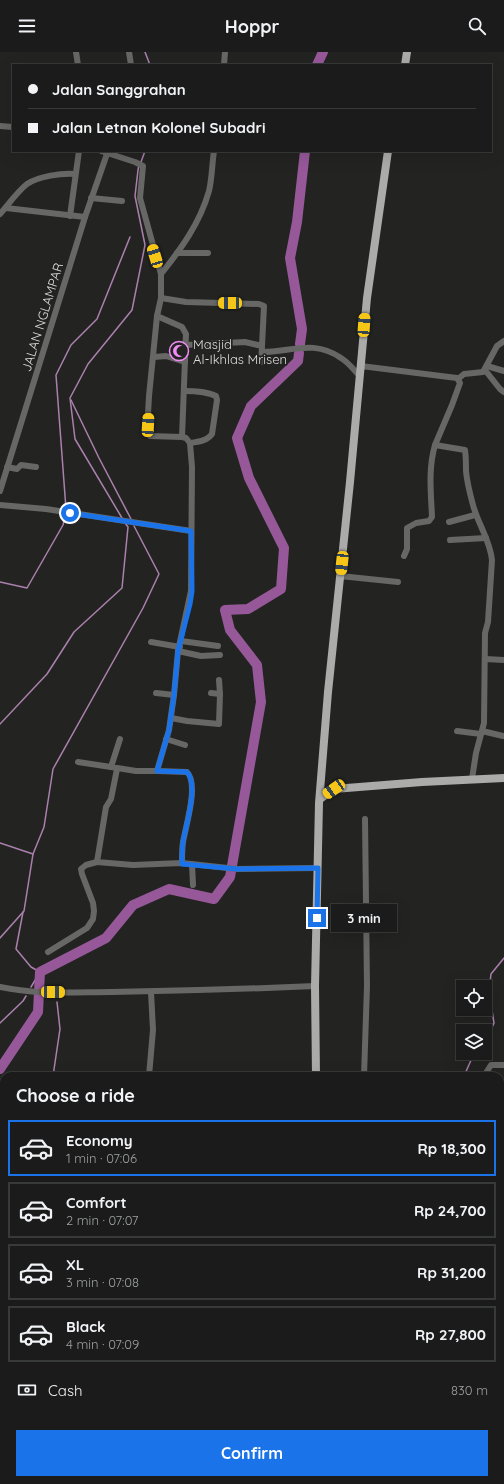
<!DOCTYPE html>
<html lang="en">
<head>
<meta charset="utf-8">
<style>
  :root { --surface:#1a1b1a; --page:#232423; --text:#f1f3f6; --muted:#9fa1a2; --line:#383939; --accent:#1a73e8 }
  body { margin:0; font-family:Quicksand,sans-serif; background:var(--page); color:var(--text); height:100vh; display:flex; flex-direction:column; font-size:15px; white-space:nowrap }
  * { box-sizing:border-box; margin:0 }
  p { font-size:13px; color:var(--muted) }
  .icon { flex:none; width:22px; height:22px; fill:none; stroke:currentColor; stroke-width:2; stroke-linecap:round; stroke-linejoin:round }
  .map { position:relative; flex:1; overflow:hidden }
  .details { position:absolute; left:0px; top:1020px; width:504px; height:412px; display:flex; flex-direction:column; background:var(--surface); border-radius:12px 12px 0 0; box-shadow:0 4px 16px #0002,0 0 0 1px var(--line) }
  .details>* { flex:none }
  .guide { position:absolute; left:12px; top:12px; width:480px; height:88px; border-radius:0px; box-shadow:0 4px 16px #0002,0 0 0 1px var(--line); display:grid; align-content:center; height:88px; padding:0 16px; background:var(--surface) }
  .tools { position:absolute; left:456px; top:928px; display:grid; gap:8px }
  .tools a { display:grid; place-items:center; width:36px; height:36px; border-radius:0px; background:var(--surface); box-shadow:0 4px 16px #0002,0 0 0 1px var(--line); font-size:20px }
  .end { position:absolute; width:18px; height:18px; margin:-9px; border:5px solid #1a73e8; background:#fff; box-shadow:0 0 0 2px #fff }
  .from { border-radius:50% }
  .bubble { position:absolute; height:28px; border-radius:0px; background:var(--surface); box-shadow:0 4px 16px #0002,0 0 0 1px var(--line); font-size:13px; font-weight:700; line-height:28px; text-align:center }
  .car { position:absolute; width:12px; height:24px; margin:-12px -6px; border-radius:5px; box-shadow:0 0 3px 1px #0007; background:linear-gradient(#f5c518 24%,#345 0 40%,#f5c518 0 76%,#345 0 86%,#f5c518 0) }
  .guide b { display:flex; align-items:center; gap:14px; height:38px; font-size:15px }
  .guide b+b { border-top:1px solid var(--line) }
  .guide i { width:10px; height:10px; background:var(--text) }
  ul { padding:0; list-style:none }
  li { display:flex; align-items:center; gap:12px; height:56px; margin:0 8px 6px; padding:0 8px; border:2px solid var(--line); border-radius:0px }
  li div { flex:1 }
  li b { display:block; font-size:15px }
  li em { font-style:normal; font-weight:700 }
  li.current { border-color:var(--accent) }
  li>.icon { width:36px; height:36px; stroke-width:1.5 }
  h2 { padding:0 16px; font-size:18px; line-height:48px }
  .pay { display:flex; align-items:center; gap:10px; height:44px; padding:0 16px; font-size:15px }
  .pay p { margin-inline-start:auto }
  .action { display:flex; gap:8px; margin-top:auto; padding:8px 16px }
  .action a { flex:1; height:46px; border-radius:0px; background:var(--accent); color:#fff; font-size:16px; font-weight:700; line-height:46px; text-align:center }
  header { display:flex; justify-content:space-between; align-items:center; height:52px; padding:0 16px; background:var(--surface); font-size:18px; font-weight:700 }
  .map>svg:first-child { display:block }
</style>
</head>
<body>
<header><svg class="icon" aria-label="menu" viewBox="0 0 24 24"><path d="M4 6h16M4 12h16M4 18h16"/></svg>Hoppr<svg class="icon" aria-label="search" viewBox="0 0 24 24"><circle cx="10" cy="10" r="6"/><path d="M15 15l6 6"/></svg></header>
<div class="map">
<svg width="504" height="1432" viewBox="0 0 504 1432">
  <rect width="100%" height="100%" fill="#232422"/>
  <g fill="none" stroke-linecap="round" stroke-linejoin="round">
    <g stroke="#ac80ae" stroke-width="1.5">
      <path d="M145 0 150 13"/>
      <path d="M141 110 145 99"/>
      <path d="M71 348 99 406 131 467"/>
      <path d="M66 457 56 323 71 293 97 267 130 185"/>
      <path d="M122 466 75 387 70 346 88 312 132 258 145 193 135 144 138 118 139 113"/>
      <path d="M0 530 27 536 63 473 66 461"/>
      <path d="M0 672 47 622 74 580 122 536 128 475 125 471"/>
      <path d="M0 791 33 802 24 859 0 886"/>
      <path d="M33 802 44 775 53 717 143 556 159 522 134 474"/>
      <path d="M23 860 16 897 31 915 40 920 31 935"/>
      <path d="M0 971 23 949 26 944"/>
      <path d="M485 991 494 971 489 939 491 922 504 906"/>
      <path d="M53 1024 60 977 57 950"/>
      <path d="M464 1024 472 1006 477 1001"/>
      <path d="M0 1196H4"/>
      <path d="M49 1432 50 1428"/>
    </g>
    <g stroke="#97589a" stroke-width="10">
      <path d="M317 13 323 0"/>
      <path d="M300 292 302 277 290 206 297 170 305 99"/>
      <path d="M0 1017 38 960 40 920 106 886 133 853 169 837 214 847 230 825 261 650 257 613 230 578 225 558 248 557 281 537 284 496 249 426 237 386 251 354 298 309 299 301"/>
    </g>
    <g stroke="#676766" stroke-width="6">
      <path d="M76 0 78 13"/>
      <path d="M129 0 131 13"/>
      <path d="M224 13 225 0"/>
      <path d="M0 74 13 75"/>
      <path d="M101 99 135 110 143 114 140 146 161 222V246L157 264 182 275 186 282 182 385 186 386 190 391 192 415 191 539 178 599 174 643 169 678 157 719 187 720C199 732 186 773 183 790 182 797 182 804 182 811"/>
      <path d="M91 146 122 149"/>
      <path d="M6 156 85 165"/>
      <path d="M0 162C8 153 17 140 27 132 39 124 62 121 75 122"/>
      <path d="M70 164 79 99"/>
      <path d="M177 201H208"/>
      <path d="M161 222C181 197 200 171 209 139 212 127 212 112 214 99"/>
      <path d="M161 246 186 250 259 252 264 254 262 294 245 290 186 293"/>
      <path d="M157 264 149 344 147 380 150 384 182 385"/>
      <path d="M262 300C291 300 314 287 341 306 348 310 353 317 359 323"/>
      <path d="M154 305 166 304 185 310"/>
      <path d="M261 310 262 296"/>
      <path d="M361 314 457 326 460 331 452 353 435 393 465 398C466 405 466 412 466 419 467 431 470 442 473 453 478 472 490 488 492 508L488 570 485 581 484 671 476 701 472 727"/>
      <path d="M487 314 504 319"/>
      <path d="M485 318 500 337 504 340"/>
      <path d="M458 327 464 322 483 320 497 294 504 289"/>
      <path d="M184 339C194 339 206 339 216 344L217 348 212 382C207 389 198 390 190 391"/>
      <path d="M7 415 17 417 21 413 36 415"/>
      <path d="M0 439 85 165 108 99"/>
      <path d="M0 453 46 457 191 479"/>
      <path d="M449 470 475 463"/>
      <path d="M450 488 486 486"/>
      <path d="M404 504 407 497V476L416 471 429 469 432 465C431 441 428 417 435 393"/>
      <path d="M340 524 398 530"/>
      <path d="M181 589 218 594"/>
      <path d="M151 590 180 595"/>
      <path d="M178 599 201 604 220 603"/>
      <path d="M485 607 504 608"/>
      <path d="M219 628 220 642"/>
      <path d="M156 641 174 643"/>
      <path d="M171 666 187 669 219 672 220 642 211 641"/>
      <path d="M457 679 481 682"/>
      <path d="M482 679 503 684"/>
      <path d="M120 687 111 715 136 719H157"/>
      <path d="M166 687 185 693"/>
      <path d="M78 710 111 715"/>
      <path d="M117 717 111 747 106 755 97 810 133 813 182 811 237 817 318 816"/>
      <path d="M192 812 193 833"/>
      <path d="M48 900 87 876 93 867 94 859 93 851 82 822 81 817 86 813 97 810"/>
      <path d="M0 935C36 943 75 940 112 940 179 939 247 937 315 934"/>
      <path d="M149 1024 153 978 151 940"/>
      <path d="M364 1024 367 934 365 767"/>
      <path d="M484 1024 491 1013H504"/>
      <path d="M500 1083 504 1084"/>
      <path d="M0 1430 7 1432"/>
      <path d="M135 1432V1428"/>
      <path d="M357 1432 358 1428"/>
    </g>
    <g stroke="#ababa9" stroke-width="8">
      <path d="M405 13 407 0"/>
      <path d="M320 747 334 737 422 730 504 726"/>
      <path d="M316 1024 315 934 319 751 328 640 350 430 367 246 388 99"/>
      <path d="M314 1428V1432"/>
    </g>
  </g>
  <g fill="none" stroke-linecap="round" stroke-linejoin="round">
    <path stroke="#1a73e8" stroke-width="5" d="M70 461 191 479 192 539 190 552 178 599 174 643 169 678 157 719 187 720C199 732 186 773 183 790 182 797 182 804 182 812L237 817 318 816 317 866"/>
  </g>
  <defs>
    <symbol id="mosque-ring" viewBox="-11 -11 22 22"><circle r="9.5" fill="#232422" stroke="#f08bf5" stroke-width="1.5"/><path d="M3.5-4.9A6 6 0 1 0 3.5 4.9A5 5 0 1 1 3.5-4.9Z" fill="#f08bf5"/></symbol>
  </defs>
  <g fill-rule="evenodd">
    <use href="#mosque-ring" x="168" y="288" width="22" height="22"/>
  </g>
  <g text-anchor="middle" stroke-width="3.5" stroke-linejoin="round" paint-order="stroke">
    <g font-size="13" fill="#dedfdd" stroke="#232422">
      <text transform="translate(42 265) rotate(-73)" y="5">JALAN NGLAMPAR</text>
    </g>
    <g font-size="13" fill="#dedfdd" stroke="#232422" text-anchor="start">
      <text x="193" y="297">Masjid<tspan x="193" dy="15">Al-Ikhlas Mrisen</tspan></text>
    </g>
  </g>
</svg>
<div class="tools">
<a><svg class="icon" aria-label="locate" viewBox="0 0 24 24"><circle cx="12" cy="12" r="6"/><path d="M12 2v4M12 18v4M2 12h4M18 12h4"/></svg></a>
<a><svg class="icon" aria-label="layers" viewBox="0 0 24 24"><path d="M12 4l9 5-9 5-9-5zM3 14l9 5 9-5"/></svg></a>
</div>
<i class="end from" style="left:70px;top:461px"></i>
<i class="end" style="left:317px;top:866px"></i>
<div class="bubble" style="left:331px;top:852px;width:66px">3 min</div>
<i class="car" style="left:155px;top:204px;rotate:343deg"></i>
<i class="car" style="left:230px;top:251px;rotate:270deg"></i>
<i class="car" style="left:364px;top:273px;rotate:4deg"></i>
<i class="car" style="left:148px;top:373px;rotate:3deg"></i>
<i class="car" style="left:342px;top:511px;rotate:186deg"></i>
<i class="car" style="left:334px;top:737px;rotate:236deg"></i>
<i class="car" style="left:53px;top:940px;rotate:91deg"></i>
<div class="guide">
<b><i class="from"></i>Jalan Sanggrahan</b>
<b><i></i>Jalan Letnan Kolonel Subadri</b>
</div>
<section class="details">
<h2>Choose a ride</h2>
<ul>
<li class="current"><svg class="icon" aria-label="car" viewBox="0 0 24 24"><path d="M5 17H2v-5l4-1 3-4h7l3 4 3 1v5h-3M9 17h6M6 11h13"/><circle cx="7" cy="17" r="2"/><circle cx="17" cy="17" r="2"/></svg><div><b>Economy</b><p>1 min · 07:06</p></div><em>Rp 18,300</em></li>
<li><svg class="icon" aria-label="car" viewBox="0 0 24 24"><path d="M5 17H2v-5l4-1 3-4h7l3 4 3 1v5h-3M9 17h6M6 11h13"/><circle cx="7" cy="17" r="2"/><circle cx="17" cy="17" r="2"/></svg><div><b>Comfort</b><p>2 min · 07:07</p></div><em>Rp 24,700</em></li>
<li><svg class="icon" aria-label="car" viewBox="0 0 24 24"><path d="M5 17H2v-5l4-1 3-4h7l3 4 3 1v5h-3M9 17h6M6 11h13"/><circle cx="7" cy="17" r="2"/><circle cx="17" cy="17" r="2"/></svg><div><b>XL</b><p>3 min · 07:08</p></div><em>Rp 31,200</em></li>
<li><svg class="icon" aria-label="car" viewBox="0 0 24 24"><path d="M5 17H2v-5l4-1 3-4h7l3 4 3 1v5h-3M9 17h6M6 11h13"/><circle cx="7" cy="17" r="2"/><circle cx="17" cy="17" r="2"/></svg><div><b>Black</b><p>4 min · 07:09</p></div><em>Rp 27,800</em></li>
</ul>
<div class="pay"><svg class="icon" aria-label="cash" viewBox="0 0 24 24"><path d="M3 7h18v10H3z"/><circle cx="12" cy="12" r="2"/></svg>Cash<p>830 m</p></div>
<div class="action"><a>Confirm</a></div>
</section>
</div>
</body>
</html>
